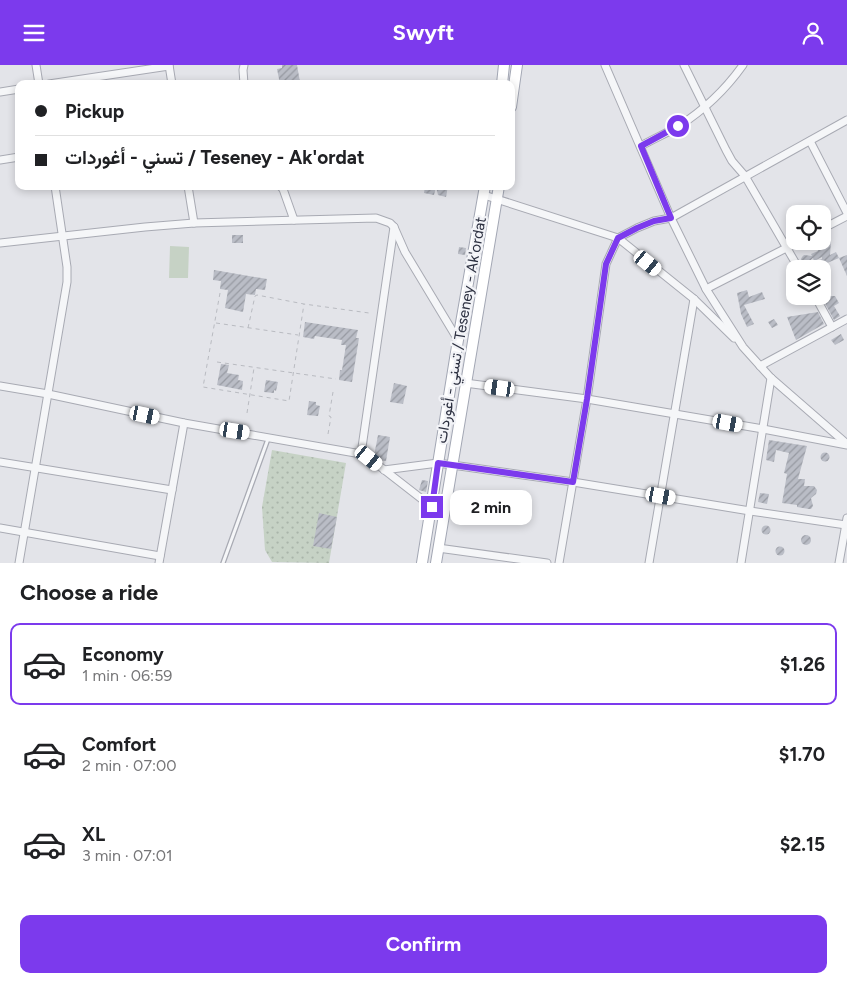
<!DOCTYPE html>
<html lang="en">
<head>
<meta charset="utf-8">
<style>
  :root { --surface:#fff; --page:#f6f6f6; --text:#202124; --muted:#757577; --line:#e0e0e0; --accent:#7c3aed }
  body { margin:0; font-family:Figtree,Vazirmatn,sans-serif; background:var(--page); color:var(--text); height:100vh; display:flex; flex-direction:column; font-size:19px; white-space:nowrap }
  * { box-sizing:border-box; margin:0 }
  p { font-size:16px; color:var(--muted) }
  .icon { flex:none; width:28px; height:28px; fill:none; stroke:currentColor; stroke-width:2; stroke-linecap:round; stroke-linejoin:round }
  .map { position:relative; height:498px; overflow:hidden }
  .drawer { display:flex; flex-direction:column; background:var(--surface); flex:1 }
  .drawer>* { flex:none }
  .guide { position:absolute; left:15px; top:15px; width:500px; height:110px; border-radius:10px; box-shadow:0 2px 8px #0003; display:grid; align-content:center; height:110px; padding:0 20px; background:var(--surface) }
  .buttons { position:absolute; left:786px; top:140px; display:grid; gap:10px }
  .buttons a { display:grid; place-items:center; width:45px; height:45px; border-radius:10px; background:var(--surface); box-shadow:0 2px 8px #0003; font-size:25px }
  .end { position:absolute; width:22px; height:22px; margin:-11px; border:6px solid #7c3aed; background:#fff; box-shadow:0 0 0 2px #fff }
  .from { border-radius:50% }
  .bubble { position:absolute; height:35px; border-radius:10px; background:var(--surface); box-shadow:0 2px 8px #0003; font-size:16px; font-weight:700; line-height:35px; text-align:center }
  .car { position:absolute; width:15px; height:30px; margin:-15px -8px; border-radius:6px; box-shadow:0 0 4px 1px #0007; background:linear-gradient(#fff 24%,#345 0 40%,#fff 0 76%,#345 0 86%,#fff 0) }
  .guide b { display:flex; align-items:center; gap:18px; height:48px; font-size:19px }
  .guide b+b { border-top:1px solid var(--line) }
  .guide i { width:12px; height:12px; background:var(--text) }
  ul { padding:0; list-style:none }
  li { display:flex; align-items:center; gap:15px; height:82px; margin:0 10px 8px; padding:0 10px; border:2px solid transparent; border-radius:10px }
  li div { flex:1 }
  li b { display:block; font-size:19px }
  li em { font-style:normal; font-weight:700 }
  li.current { border-color:var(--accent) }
  li>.icon { width:45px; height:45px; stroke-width:1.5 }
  h2 { padding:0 20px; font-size:22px; line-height:60px }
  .button { display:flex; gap:10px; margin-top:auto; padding:10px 20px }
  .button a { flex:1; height:58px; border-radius:10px; background:var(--accent); color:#fff; font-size:20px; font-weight:700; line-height:58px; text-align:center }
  header { display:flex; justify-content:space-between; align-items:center; height:65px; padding:0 20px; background:var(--accent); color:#fff; font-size:22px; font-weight:700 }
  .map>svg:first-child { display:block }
</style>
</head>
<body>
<header><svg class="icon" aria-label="menu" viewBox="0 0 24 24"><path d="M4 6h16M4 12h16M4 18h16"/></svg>Swyft<svg class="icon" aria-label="person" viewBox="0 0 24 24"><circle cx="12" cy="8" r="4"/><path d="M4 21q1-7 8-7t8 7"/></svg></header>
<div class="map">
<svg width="847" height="498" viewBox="0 0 847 498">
  <defs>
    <pattern id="grass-dots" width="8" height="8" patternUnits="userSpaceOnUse" patternTransform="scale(1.25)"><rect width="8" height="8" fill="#c6d2c5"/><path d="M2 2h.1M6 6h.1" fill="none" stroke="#aab5aa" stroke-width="1.8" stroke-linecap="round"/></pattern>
    <pattern id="building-hatch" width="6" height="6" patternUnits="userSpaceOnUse" patternTransform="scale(1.25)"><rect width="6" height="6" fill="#babdc6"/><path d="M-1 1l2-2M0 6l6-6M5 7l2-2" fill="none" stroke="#979aa2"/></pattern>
  </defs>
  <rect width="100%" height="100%" fill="#e3e4e9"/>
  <path fill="url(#grass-dots)" d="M272 385 346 398 329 498 272 497 265 485 262 442Z"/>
  <path fill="#c6d2c5" d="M170 181 189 182 188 213H169Z"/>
  <g fill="url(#building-hatch)">
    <path d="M282 0H297L300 17 280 19 277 4 282 3Z"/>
    <path d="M425 121H436L434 130 424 128Z"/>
    <path d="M436 121H448L446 132 438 130Z"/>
    <rect x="232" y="170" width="11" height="8"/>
    <path d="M828 173 831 177 830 190 836 187 839 193 820 201 818 196 822 194V192L814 196 813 193 806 199 802 198 801 194 802 192 804 190 812 191 811 189 818 186 816 181Z"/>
    <path d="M459 182 466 183 465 190 458 189Z"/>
    <path d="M847 190V211L839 193Z"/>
    <path d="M214 205 267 214 265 225 256 224 255 230 246 229 243 247 225 243 228 225 220 224 221 216 213 215Z"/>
    <path d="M747 225 749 232 762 227 765 234 744 240 754 259 747 262 741 249 737 228Z"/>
    <path d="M821 231H835L839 238 834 241 840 251 834 255Z"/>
    <path d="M818 247 824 259 796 275 787 252Z"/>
    <path d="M774 254 778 260 772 263 768 257Z"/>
    <path d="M305 257 358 265 356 273H359L352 317 339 315 340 305H342L346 280H341L342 275 315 271 314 274 303 272Z"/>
    <path d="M841 269 844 275 835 280 831 275Z"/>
    <path d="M221 299 229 300 227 308 239 310 238 315 243 316 242 325 217 320Z"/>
    <path d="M266 315 278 317 276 326 274 325V328L264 327Z"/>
    <path d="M394 318 407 321 403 339 390 337Z"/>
    <path d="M309 336 316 337V340L320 341 318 351 307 350Z"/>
    <path d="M378 370 390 372 386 396 380 395 374 391Z"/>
    <path d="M769 375 807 381 798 414H805L804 421H814L817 425 816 429 811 433 813 441 811 444H809L797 442V440L782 438 787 409 784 408 789 388 776 385 774 397 766 395Z"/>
    <circle cx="825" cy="392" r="4.5"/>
    <path d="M422 415 428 416 426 427 419 425Z"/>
    <path d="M760 428 769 429 767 439 758 437Z"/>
    <path d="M319 448 337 452 331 484 313 481Z"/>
    <circle cx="766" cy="465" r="4.5"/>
    <circle cx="806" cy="475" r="5"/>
    <circle cx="780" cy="486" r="4.5"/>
  </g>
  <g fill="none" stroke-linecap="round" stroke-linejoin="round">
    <defs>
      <path id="service" d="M223 498 268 374"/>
      <g id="minor">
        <path d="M36 0 39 19"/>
        <path d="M169 0 172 19"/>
        <path d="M244 0 243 5 244 19"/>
        <path d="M605 0 671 153 706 224 743 282 771 313 847 379"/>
        <path d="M684 0 726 85 732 96 745 111 799 204"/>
        <path d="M49 19 169 1"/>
        <path d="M0 27 19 24"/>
        <path d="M810 76 847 148"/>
        <path d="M641 81C653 74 667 68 679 61 704 45 726 24 743 0"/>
        <path d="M0 95 19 92"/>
        <path d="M188 121 194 158"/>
        <path d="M280 121 283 124 294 155"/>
        <path d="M484 130 618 173 694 234 734 273"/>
        <path d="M822 164 847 151"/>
        <path d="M0 178 145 162 194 158 376 153 390 158 394 162 405 187 458 275"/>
        <path d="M706 224 800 176"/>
        <path d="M815 231 832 262"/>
        <path d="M760 301 847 254"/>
        <path d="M465 318 587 334 763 364 847 380"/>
        <path d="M0 321 48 329 184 358 361 389 369 393 432 442"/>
        <path d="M361 389 394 162"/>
        <path d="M0 397 172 425"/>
        <path d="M384 405 438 398 573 417 750 446 846 460"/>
        <path d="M0 463 160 491"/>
        <path d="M438 483 547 498"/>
        <path d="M19 498 67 217V202L55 121"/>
        <path d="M159 498 184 358"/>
        <path d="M559 498 587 334 606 199 618 173 637 163 654 156 671 153 847 55"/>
        <path d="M649 498 694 234"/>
        <path d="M741 498 771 313"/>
        <path d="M839 498 847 453"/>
      </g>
      <g id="primary">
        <path d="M502 19 504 0"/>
        <path d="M511 42 517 0"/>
        <path d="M422 498 458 275 485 121"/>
        <path d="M436 498 499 121"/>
      </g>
    </defs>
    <use href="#service" stroke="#a8aab3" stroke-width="5.5"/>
    <use href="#minor" stroke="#a8aab3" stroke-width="9"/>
    <use href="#primary" stroke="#a3a7b4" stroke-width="12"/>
    <g stroke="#b9bbc1" stroke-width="1" stroke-dasharray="4 4" stroke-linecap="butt">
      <path d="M220 228 203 322 289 336 304 239"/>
      <path d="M216 258 298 270"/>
      <path d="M248 263 255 231 257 230 304 239 369 248"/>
      <path d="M217 297 336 314"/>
      <path d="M247 348 254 303"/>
      <path d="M328 369 331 352 329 351 333 327"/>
    </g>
    <use href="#service" stroke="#f5f6f8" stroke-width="3"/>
    <use href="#minor" stroke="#f5f6f8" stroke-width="7"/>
    <use href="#primary" stroke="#fff" stroke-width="10"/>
  </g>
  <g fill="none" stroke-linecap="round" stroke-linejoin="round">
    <path stroke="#7c3aed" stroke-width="6" d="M432 442 438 398 573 417 587 334 606 199 618 173 637 163 654 156 671 153 641 81 678 61"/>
  </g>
  <g text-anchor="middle" stroke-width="4.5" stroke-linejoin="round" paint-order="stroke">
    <g font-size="15" fill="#2c3040" stroke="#f2f3f7">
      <text transform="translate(461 265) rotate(-80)" y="5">تسني - أغوردات / Teseney - Ak'ordat</text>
    </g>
  </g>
</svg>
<div class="buttons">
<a><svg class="icon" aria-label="locate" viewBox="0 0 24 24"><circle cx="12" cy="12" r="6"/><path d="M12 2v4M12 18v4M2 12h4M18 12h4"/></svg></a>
<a><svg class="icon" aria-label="layers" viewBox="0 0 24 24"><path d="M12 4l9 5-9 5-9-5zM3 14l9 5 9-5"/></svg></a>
</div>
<i class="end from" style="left:678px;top:61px"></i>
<i class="end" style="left:432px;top:442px"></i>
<div class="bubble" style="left:450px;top:425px;width:82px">2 min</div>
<i class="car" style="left:648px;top:198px;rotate:129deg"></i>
<i class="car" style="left:500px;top:323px;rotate:278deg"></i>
<i class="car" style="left:145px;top:350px;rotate:102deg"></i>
<i class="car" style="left:728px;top:358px;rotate:100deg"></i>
<i class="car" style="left:235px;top:366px;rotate:99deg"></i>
<i class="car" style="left:369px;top:393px;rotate:129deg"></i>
<i class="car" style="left:661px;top:431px;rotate:100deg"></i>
<div class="guide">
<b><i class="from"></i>Pickup</b>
<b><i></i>تسني - أغوردات / Teseney - Ak'ordat</b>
</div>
</div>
<section class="drawer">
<h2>Choose a ride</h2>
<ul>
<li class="current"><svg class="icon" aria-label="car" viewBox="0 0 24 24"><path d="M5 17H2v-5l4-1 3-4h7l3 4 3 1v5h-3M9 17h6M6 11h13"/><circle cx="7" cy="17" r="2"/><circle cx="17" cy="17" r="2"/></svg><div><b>Economy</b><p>1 min · 06:59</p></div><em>$1.26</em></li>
<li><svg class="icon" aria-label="car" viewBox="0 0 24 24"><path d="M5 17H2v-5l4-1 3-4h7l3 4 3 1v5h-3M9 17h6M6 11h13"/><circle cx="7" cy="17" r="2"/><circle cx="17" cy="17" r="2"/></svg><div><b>Comfort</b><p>2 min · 07:00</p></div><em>$1.70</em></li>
<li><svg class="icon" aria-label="car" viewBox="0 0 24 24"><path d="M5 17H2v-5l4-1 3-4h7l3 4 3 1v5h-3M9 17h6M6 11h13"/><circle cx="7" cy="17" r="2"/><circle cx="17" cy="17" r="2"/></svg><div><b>XL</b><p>3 min · 07:01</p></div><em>$2.15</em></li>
</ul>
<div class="button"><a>Confirm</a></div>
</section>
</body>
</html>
